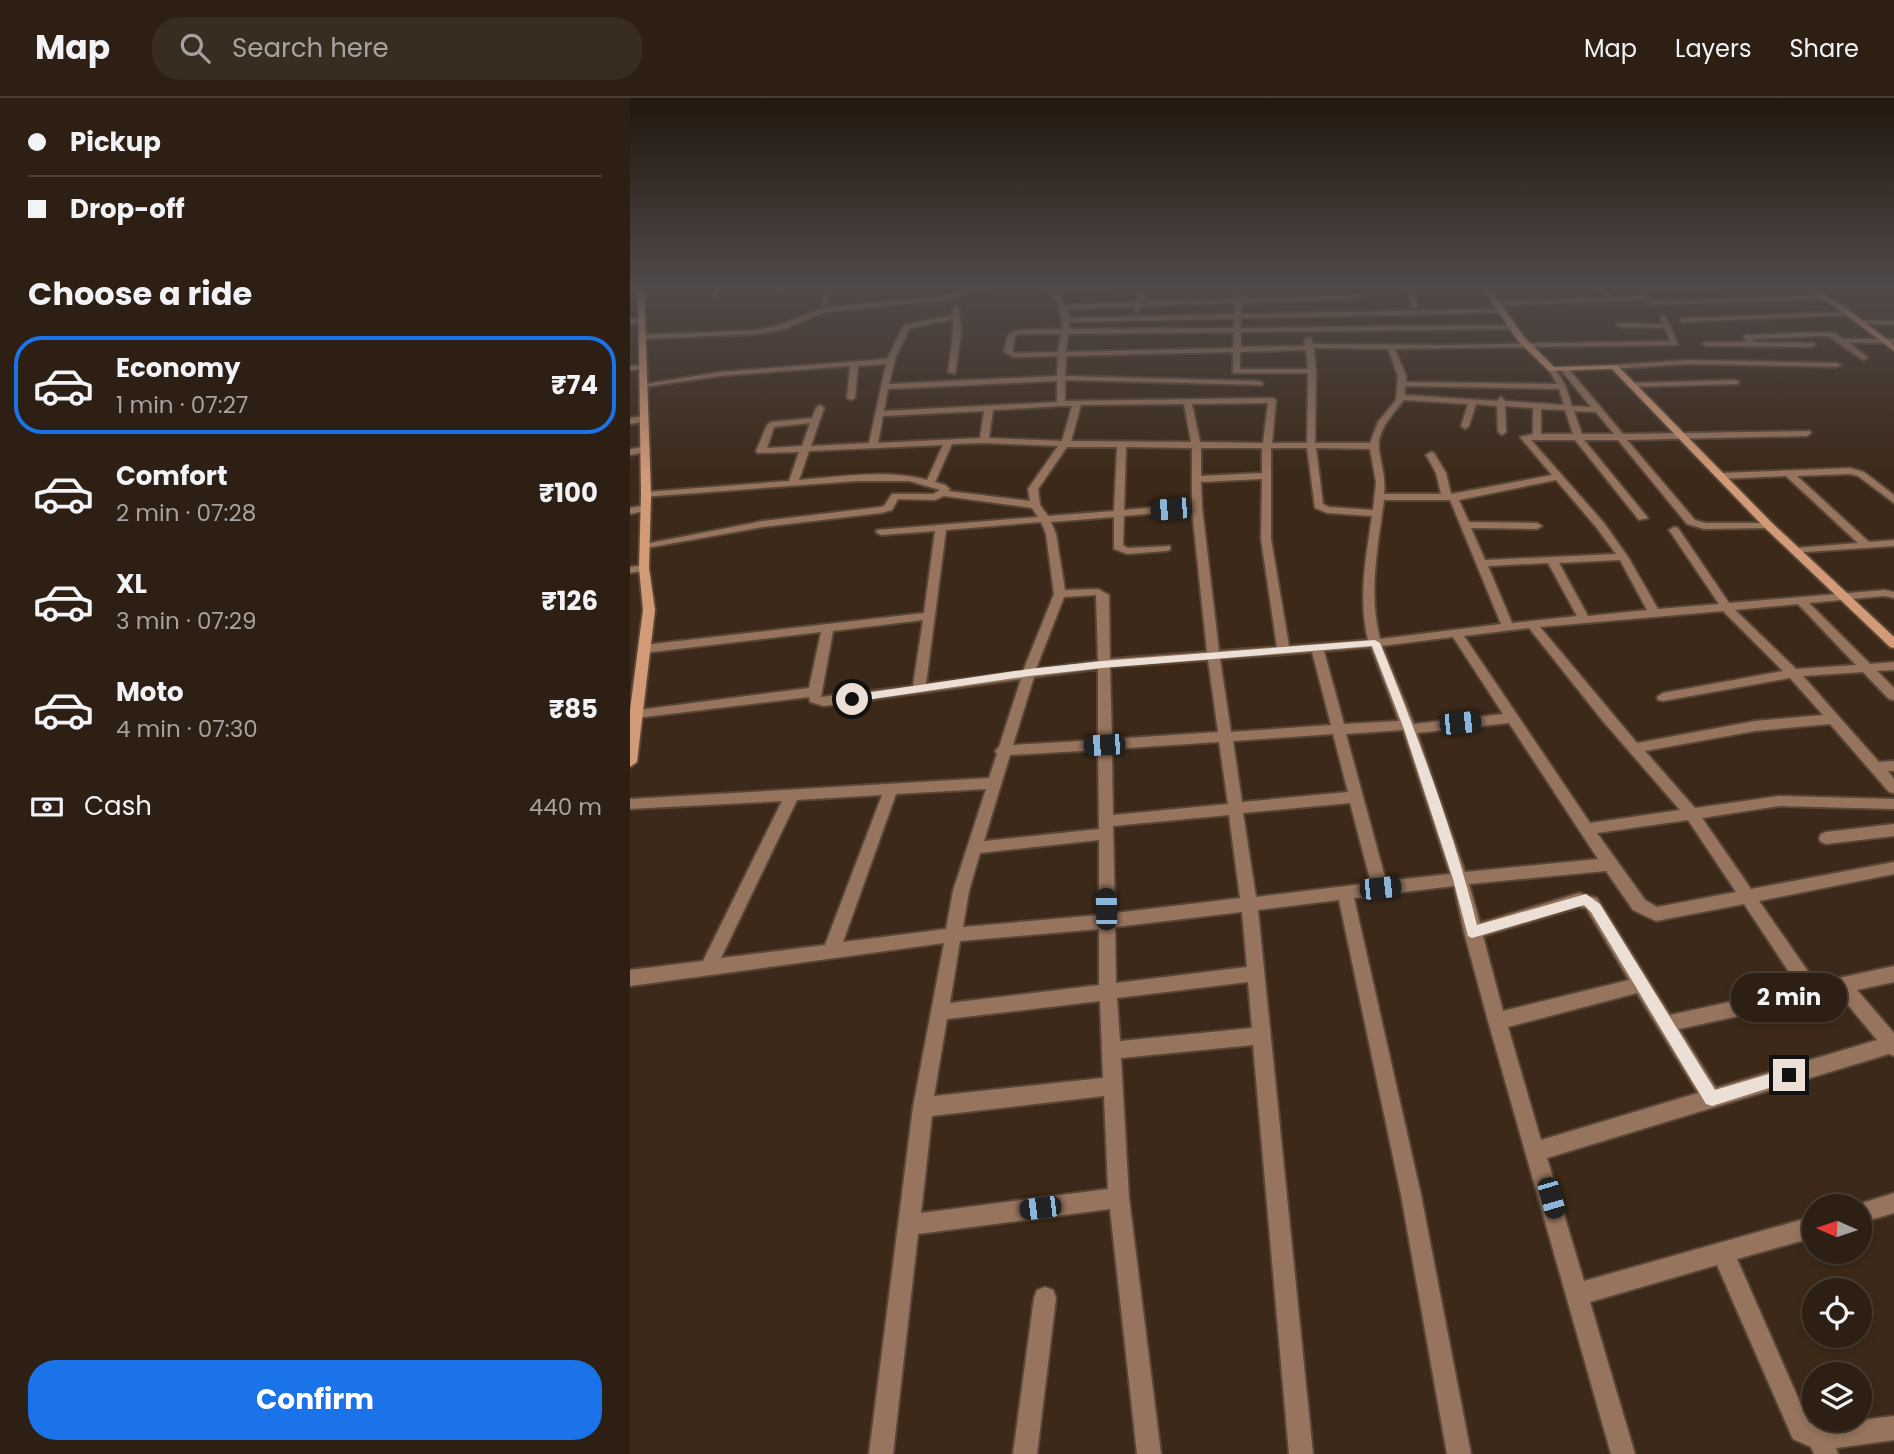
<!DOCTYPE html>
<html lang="en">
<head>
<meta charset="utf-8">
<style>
  :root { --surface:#2d1f13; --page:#392c21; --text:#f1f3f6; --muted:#a7a2a0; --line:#483d33; --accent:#1a73e8 }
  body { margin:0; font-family:Poppins,sans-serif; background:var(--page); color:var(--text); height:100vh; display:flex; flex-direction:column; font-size:26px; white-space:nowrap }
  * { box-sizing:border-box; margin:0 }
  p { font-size:23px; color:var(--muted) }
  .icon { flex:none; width:38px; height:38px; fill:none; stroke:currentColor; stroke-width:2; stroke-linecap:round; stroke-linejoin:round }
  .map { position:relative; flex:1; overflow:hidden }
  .sheet { display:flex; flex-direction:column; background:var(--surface); width:630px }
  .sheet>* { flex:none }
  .guide { display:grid; align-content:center; height:154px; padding:0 28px; background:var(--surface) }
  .needle { width:46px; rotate:273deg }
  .fabs { position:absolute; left:1172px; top:1096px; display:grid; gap:14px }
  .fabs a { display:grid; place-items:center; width:70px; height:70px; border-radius:50%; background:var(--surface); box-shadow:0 4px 10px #0003,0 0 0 2px var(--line); font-size:35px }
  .end { position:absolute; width:32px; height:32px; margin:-16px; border:9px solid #ece0d6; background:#111; box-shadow:0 0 0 4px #111 }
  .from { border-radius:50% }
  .bubble { position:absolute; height:49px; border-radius:24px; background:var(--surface); box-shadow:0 4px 10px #0003,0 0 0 2px var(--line); font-size:23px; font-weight:700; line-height:49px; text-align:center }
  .car { position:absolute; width:21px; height:42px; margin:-21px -10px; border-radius:9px; box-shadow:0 0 5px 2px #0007; background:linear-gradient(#222 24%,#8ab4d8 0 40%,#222 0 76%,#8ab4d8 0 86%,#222 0) }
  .guide b { display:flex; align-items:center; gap:24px; height:66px; font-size:26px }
  .guide b+b { border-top:2px solid var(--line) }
  .guide i { width:18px; height:18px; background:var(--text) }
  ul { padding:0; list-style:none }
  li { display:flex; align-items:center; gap:21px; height:98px; margin:0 14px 10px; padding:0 14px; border:4px solid transparent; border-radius:28px }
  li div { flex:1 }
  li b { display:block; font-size:26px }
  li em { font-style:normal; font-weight:700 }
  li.selected { border-color:var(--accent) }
  li>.icon { width:63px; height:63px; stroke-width:1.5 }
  h2 { padding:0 28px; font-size:32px; line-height:84px }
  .pay { display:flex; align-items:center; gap:18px; height:77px; padding:0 28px; font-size:26px }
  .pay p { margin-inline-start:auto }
  .primary-button { display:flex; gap:14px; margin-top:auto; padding:14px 28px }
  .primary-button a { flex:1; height:80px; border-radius:28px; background:var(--accent); color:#fff; font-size:28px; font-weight:700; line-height:80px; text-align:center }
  header { display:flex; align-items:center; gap:42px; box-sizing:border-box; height:98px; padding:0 35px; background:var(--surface); border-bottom:2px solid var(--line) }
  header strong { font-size:33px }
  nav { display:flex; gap:38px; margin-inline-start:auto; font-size:24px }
  .search { width:490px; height:63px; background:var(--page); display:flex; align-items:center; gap:18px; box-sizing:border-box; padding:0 24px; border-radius:28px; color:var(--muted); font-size:26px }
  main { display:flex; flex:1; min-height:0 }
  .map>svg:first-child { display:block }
</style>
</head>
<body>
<header>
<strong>Map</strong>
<div class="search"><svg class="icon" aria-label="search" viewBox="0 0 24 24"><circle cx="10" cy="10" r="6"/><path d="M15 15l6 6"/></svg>Search here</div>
<nav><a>Map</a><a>Layers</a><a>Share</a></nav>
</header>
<main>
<section class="sheet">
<div class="guide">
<b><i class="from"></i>Pickup</b>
<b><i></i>Drop-off</b>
</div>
<h2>Choose a ride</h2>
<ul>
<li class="selected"><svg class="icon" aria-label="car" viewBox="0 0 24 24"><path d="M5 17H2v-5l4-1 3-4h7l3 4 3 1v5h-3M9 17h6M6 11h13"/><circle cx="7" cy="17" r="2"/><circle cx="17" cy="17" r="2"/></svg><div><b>Economy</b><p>1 min · 07:27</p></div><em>₹74</em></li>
<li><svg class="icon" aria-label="car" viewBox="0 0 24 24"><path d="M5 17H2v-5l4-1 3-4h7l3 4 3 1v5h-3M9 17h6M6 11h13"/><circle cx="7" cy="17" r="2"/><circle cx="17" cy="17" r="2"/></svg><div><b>Comfort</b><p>2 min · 07:28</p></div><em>₹100</em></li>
<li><svg class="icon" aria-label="car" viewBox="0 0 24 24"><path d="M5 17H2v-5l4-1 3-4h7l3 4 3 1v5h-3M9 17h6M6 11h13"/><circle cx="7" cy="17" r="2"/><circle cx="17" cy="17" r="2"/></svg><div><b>XL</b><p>3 min · 07:29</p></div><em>₹126</em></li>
<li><svg class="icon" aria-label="car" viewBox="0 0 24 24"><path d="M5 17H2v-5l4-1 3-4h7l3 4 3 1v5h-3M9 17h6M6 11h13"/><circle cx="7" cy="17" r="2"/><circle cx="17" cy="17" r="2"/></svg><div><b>Moto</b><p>4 min · 07:30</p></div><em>₹85</em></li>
</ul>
<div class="pay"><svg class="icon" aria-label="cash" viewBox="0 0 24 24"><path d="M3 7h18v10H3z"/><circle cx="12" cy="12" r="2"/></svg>Cash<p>440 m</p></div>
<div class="primary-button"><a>Confirm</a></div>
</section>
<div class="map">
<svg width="1264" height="1356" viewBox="0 0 1264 1356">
  <rect width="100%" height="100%" fill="#3c2919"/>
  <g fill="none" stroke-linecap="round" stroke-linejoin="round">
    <defs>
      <g id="street">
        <path d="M85 188H91L87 198 84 200 81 198Z"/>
        <path d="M149 188H156L150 196 147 194Z"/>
        <path d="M194 188H200L197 206 194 208 191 206Z"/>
        <path d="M351 188H363L315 202 194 214 155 231 128 236 12 241 8 239 12 237 128 232 150 227 193 210 315 198Z"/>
        <path d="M413 188H495L426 194 435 207 506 204 512 188H518L513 204 605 201 606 188H612V201L729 197 732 199 729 201 612 205 611 216 869 211 872 213 869 215 611 220V230L881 227 885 229 881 231 611 234V249L675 248 674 242 678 240H681L682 246 816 247 1040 243 1035 230 990 229 986 227 990 225 1033 226 1030 219 1033 217 1036 219 1048 247 765 251 776 278V284L927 286 918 271 922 269C933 278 938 294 942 308L961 309 930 271 937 269 993 336 1180 333 1181 335 1177 338 997 342 1065 422 1075 425H1142V429L1138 430 1074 431 1057 426 988 342H954L1018 420 1009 422 945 342H901L974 425 998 459 1028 511 1089 506 1039 432 1044 429 1048 430 1099 505 1254 492 1264 494V500L1254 498 1179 505 1240 566 1264 564V572L1247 573 1264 590V602L1259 601 1233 574 1173 578 1249 664 1264 663V673H1258L1264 681V695L1259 694 1200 626 1125 633 1015 653 1065 710 1149 698 1264 701V711L1149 708 1072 720 1121 791 1264 764V776L1129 803 1186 885 1264 868V884L1227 892 1264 935V958L1259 956 917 1060 954 1183 1185 1118V1139L1107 1161 1179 1325 1201 1326 1264 1318V1342L1206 1350 1208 1356H1184L1181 1349 1163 1341 1087 1167 960 1204 1005 1356H981L858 923 834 834 824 788 724 800 791 1097 841 1356H817L771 1097 709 802 628 812 683 1356H659L623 947 491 960 499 1100 531 1356H507L480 1111 288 1136 263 1356H239L283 1009 314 845 0 888V872L73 863 152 703 0 711V701L359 680 367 656 365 653 369 649 391 581 194 608 180 604 179 599 6 620 1 619V613L179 590 191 534 14 555 8 551 14 547 294 515 305 433 251 437 246 434 247 432 408 419 402 410 314 398 305 402 268 401 262 412 251 415 133 429 11 451V447L15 446 133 423 250 409 254 408 262 396H303L310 392 279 383H227L13 399 11 397 16 394 159 383 169 354 128 355 126 353 137 327 141 324 182 320 186 310 190 307 194 310 181 348 239 345 256 266 228 268 225 300 221 302 217 300 220 268 90 278 14 289 10 287 90 274 257 261 274 227 323 217V210L326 208 329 210 331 237 325 276 318 274 323 237V221L280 230 266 258 259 286 427 278 428 258 384 259 374 254 378 237 388 232 432 231C433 212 426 202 413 188ZM605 205V216L439 220 437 211 505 209 504 212 507 214 512 208ZM604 221V230L439 231V224ZM604 234 603 250 436 254 438 236ZM389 236H431L428 254 385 255 382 253 385 238ZM684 250 758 251 768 278 766 302 748 324 740 345H685L686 273ZM676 252 678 271H610V254ZM603 254V275H678L677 345H642L646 302 642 300 435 303V282L632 287 633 285 629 283 435 278 436 258ZM427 283V304L254 313 258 291ZM775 288 929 291 934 307 875 303 871 299 867 303 775 297ZM774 302 838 306 831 328 835 331 839 328 846 306 867 308 868 334 872 337 876 334 875 308 903 310V336L890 339 922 377 821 396 816 375 804 355 801 354 796 357 806 375 811 396H754C756 380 751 367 749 351 747 332 763 316 774 302ZM638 305 633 345 570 344 562 306ZM554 306 561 344 441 343 451 307ZM431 308H442L432 343 359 340 363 312ZM911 311 935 312 943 336H911ZM354 313 350 340 248 345 253 318ZM944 313 966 314 984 336H952ZM180 325 172 348 137 350 144 329ZM354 345 428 348 398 391 400 403 318 393 320 391 315 387 305 384 322 346ZM313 347 297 382C256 371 210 379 169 382L179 353ZM437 349H487L484 413 418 418 410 407 408 391ZM496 349 562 350V406L494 412ZM571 350H632V375L571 378ZM641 350H677L685 410 697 415 742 418C736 459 728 501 738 542L659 548 641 441ZM686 350 740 351 746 384 743 412 699 409 693 406ZM632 381 631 441 647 549 589 553 572 409 571 384ZM926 382 966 429 986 456 855 462 841 430 907 431 912 428 907 425 839 424 829 402ZM754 402H820L871 526 750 541C738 496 748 447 754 402ZM562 412 577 554 480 561 479 497 468 491 435 492 426 436 421 424 484 419V451L497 456 536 453 540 452V448L498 450 493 447 494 418ZM411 424 416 436 424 496 393 573 296 586 316 432ZM990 462 1017 512 958 518 929 465ZM918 465 947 518 882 525 858 468ZM466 497 468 563 406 571 434 499ZM1168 506 1226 567 1166 571 1105 512ZM1093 513 1153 573 1033 595 1027 599 1028 602 1033 603 1160 580 1193 617 1125 623 1007 645 910 529ZM293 522 283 588 191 599 203 533ZM899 530 972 622 1050 712 960 725 834 538ZM823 539 873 616 784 626 752 548ZM741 549 769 623 714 626 694 553ZM682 554 701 627 601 634 590 561ZM578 562 588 634 482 641 480 569ZM468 571V642L383 647 404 579ZM879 625 968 761 835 774 787 635ZM773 632 820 776 756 783 716 636ZM703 636 718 694 612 704 603 643ZM589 644 598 706 483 717 482 651ZM468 652 469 731 354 743 380 657ZM356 691 323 793 316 831 213 844 266 696ZM252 697 195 847 91 860 167 702ZM720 705 741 785 626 799 613 715ZM599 717 610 800 485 815 483 728ZM1058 722 1106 794 1027 809 1015 802 967 735ZM469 742V817L333 829 339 793 350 755ZM976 773 1003 812 1026 823 1114 806 1169 889 1040 917 967 800 949 795 850 825 839 786ZM949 809 956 810 999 882 873 913 853 838ZM612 814 617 869 486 885 485 829ZM469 831V887L320 905 330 843ZM618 884 622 930 490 943 487 900ZM1007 895 1068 995 911 1042 878 929ZM1209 896 1247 942 1086 990 1049 931ZM470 903 473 980 304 998 317 921ZM474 998 478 1091 291 1115 302 1018Z"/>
        <path d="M777 188H783L787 211 782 210Z"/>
        <path d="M965 188H972L983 199 1014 198 1017 200 1014 202 864 208 861 206 864 204 975 199Z"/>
        <path d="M1048 188H1115L1008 194 1005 192Z"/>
        <path d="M1190 198 1192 201 1022 207 1019 205 1022 203Z"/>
        <path d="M1218 214 1220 217 1053 224 1049 222 1053 220Z"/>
        <path d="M12 220 14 223 0 226V222Z"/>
        <path d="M1230 222 1264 223V227L1228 225Z"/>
        <path d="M1193 234 1205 235 1213 241H1264V245H1219L1236 258 1237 260 1233 262 1200 239 1193 238 1122 241 1125 244 1184 245 1185 247 1181 249 1076 248 1072 246 1076 244H1117L1113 239 1117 237Z"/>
        <path d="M1057 262 1207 265 1211 267 1207 269 1057 266 984 271 980 269 984 267Z"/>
        <path d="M13 267H16V271L0 272V268Z"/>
        <path d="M1105 282 1109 284 1108 286 1002 289 998 287 1002 285Z"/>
        <path d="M14 318 18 321 17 323 0 326V320Z"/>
        <path d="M15 349 20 352 18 354 0 357V351Z"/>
        <path d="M1220 370 1234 374 1264 397V405L1228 378 1220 376 1167 378 1239 444 1264 442V448L1161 455 1160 453 1165 450 1228 445 1156 378 1090 381 1085 378 1090 375Z"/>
        <path d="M16 407 20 408V412L0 416V410Z"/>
        <path d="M14 467 19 470 18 472 0 475V469Z"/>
        <path d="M1264 726V738L1196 746 1191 744 1189 740 1191 736 1196 734Z"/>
        <path d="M1264 1095V1115L1230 1125V1108H1223Z"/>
        <path d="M415 1189 423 1192 426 1200 407 1356H383L404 1200 407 1192Z"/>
      </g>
      <g id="secondary">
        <path d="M8 188H14L21 397 19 470 25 512 7 664 0 669V612L13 512 9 470 11 397Z"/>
        <path d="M851 188H858L894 239 924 269 987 267 1142 425 1264 539V550L1260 549 1134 429 982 271 919 273 888 243Z"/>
        <path d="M1169 188C1194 188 1243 231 1264 247V253L1207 210Z"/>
      </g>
    </defs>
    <use href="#street" stroke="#584637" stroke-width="4"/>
    <use href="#secondary" stroke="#584637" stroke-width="4"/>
    <use href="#street" fill="#97745d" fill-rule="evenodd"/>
    <use href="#secondary" fill="#d39a77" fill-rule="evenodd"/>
  </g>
  <linearGradient id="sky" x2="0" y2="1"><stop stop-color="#21170e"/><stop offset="0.5" stop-color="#504949"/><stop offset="1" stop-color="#504949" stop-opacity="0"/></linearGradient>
  <rect width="1264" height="378" fill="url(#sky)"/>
  <path fill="#ece0d6" d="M745 542 750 545C787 637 823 730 847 827L956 796 970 806 1085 992 1159 970 1164 972 1166 977 1164 982 1082 1008 1076 1006 961 814 954 807 842 840 838 838 823 781 774 631 742 548 472 570 399 578 222 604 217 601 222 597 399 571 472 563Z"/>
</svg>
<div class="fabs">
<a><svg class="needle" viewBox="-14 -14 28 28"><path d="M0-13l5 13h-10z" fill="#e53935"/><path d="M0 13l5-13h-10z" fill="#a7a2a0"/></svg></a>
<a><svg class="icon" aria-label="locate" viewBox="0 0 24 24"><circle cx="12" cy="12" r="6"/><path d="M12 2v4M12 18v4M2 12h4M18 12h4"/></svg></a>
<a><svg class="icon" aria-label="layers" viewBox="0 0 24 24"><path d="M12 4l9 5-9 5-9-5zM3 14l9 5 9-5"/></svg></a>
</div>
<i class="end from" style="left:222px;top:601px"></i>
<i class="end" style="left:1159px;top:977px"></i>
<div class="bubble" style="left:1101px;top:875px;width:116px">2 min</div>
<i class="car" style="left:541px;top:411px;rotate:265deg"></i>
<i class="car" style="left:830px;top:625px;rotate:84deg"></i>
<i class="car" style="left:474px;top:647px;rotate:267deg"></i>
<i class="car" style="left:750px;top:790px;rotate:84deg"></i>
<i class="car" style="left:476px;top:811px;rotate:359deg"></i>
<i class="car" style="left:921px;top:1100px;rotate:164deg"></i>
<i class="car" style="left:410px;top:1110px;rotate:263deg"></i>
</div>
</main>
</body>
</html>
